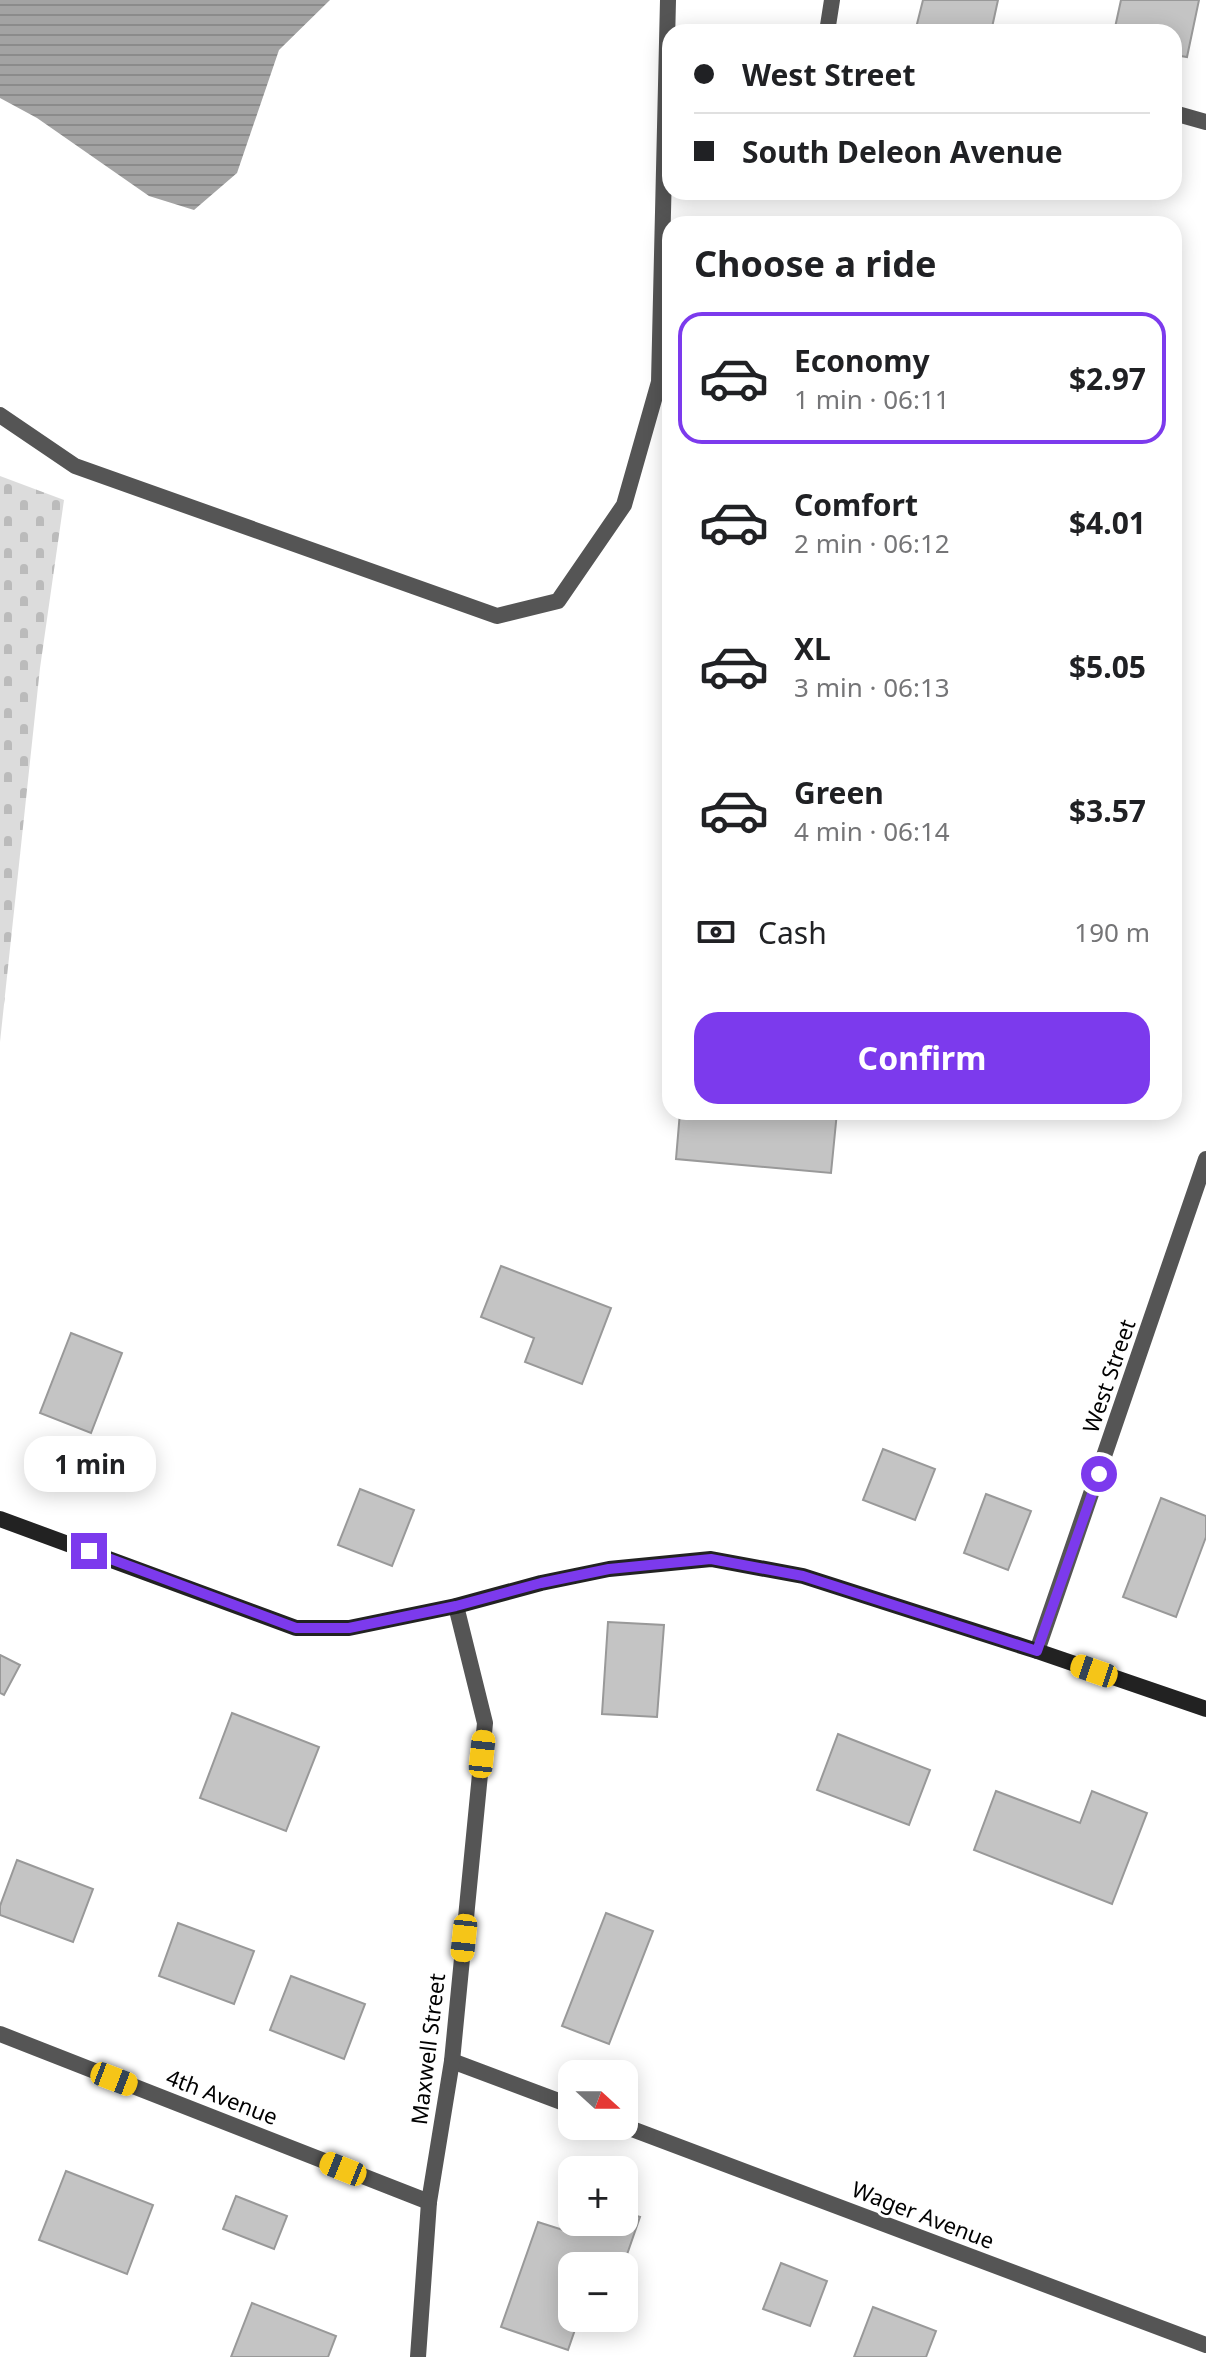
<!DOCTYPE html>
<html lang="en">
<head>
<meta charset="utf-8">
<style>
  :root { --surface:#fff; --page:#f2f2f2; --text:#202124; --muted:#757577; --line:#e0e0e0; --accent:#7c3aed }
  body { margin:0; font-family:"Noto Sans",sans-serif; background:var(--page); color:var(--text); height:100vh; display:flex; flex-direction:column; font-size:30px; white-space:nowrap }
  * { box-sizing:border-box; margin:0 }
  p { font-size:26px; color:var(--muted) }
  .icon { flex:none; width:44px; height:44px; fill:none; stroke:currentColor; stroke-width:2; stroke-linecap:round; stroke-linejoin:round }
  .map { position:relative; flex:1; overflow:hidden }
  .drawer { position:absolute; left:662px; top:216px; width:520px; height:904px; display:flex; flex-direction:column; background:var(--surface); border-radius:24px; box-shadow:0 4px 20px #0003 }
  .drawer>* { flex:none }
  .top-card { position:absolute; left:662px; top:24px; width:520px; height:176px; border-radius:24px; box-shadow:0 4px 20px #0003; display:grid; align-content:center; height:176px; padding:0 32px; background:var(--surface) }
  .needle { width:52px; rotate:111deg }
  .tools { position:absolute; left:558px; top:2060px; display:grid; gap:16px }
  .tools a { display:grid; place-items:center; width:80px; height:80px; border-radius:16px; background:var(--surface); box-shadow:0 4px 20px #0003; font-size:40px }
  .end { position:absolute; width:36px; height:36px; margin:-18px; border:10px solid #7c3aed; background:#fff; box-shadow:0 0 0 4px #fff }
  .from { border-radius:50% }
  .bubble { position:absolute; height:56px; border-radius:24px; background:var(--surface); box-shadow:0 4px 20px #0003; font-size:26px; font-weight:700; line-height:56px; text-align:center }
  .car { position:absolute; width:24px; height:48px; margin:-24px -12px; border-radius:10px; box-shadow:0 0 6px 2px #0007; background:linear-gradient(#f5c518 24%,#345 0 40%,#f5c518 0 76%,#345 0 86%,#f5c518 0) }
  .top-card b { display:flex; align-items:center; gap:28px; height:76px; font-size:30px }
  .top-card b+b { border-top:2px solid var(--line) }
  .top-card i { width:20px; height:20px; background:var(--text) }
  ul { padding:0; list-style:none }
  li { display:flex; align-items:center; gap:24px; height:132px; margin:0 16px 12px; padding:0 16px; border:4px solid transparent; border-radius:24px }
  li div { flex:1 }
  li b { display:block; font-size:30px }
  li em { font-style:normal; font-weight:700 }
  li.current { border-color:var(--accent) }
  li>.icon { width:72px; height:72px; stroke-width:1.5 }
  h2 { padding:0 32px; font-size:36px; line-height:96px }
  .pay { display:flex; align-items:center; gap:20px; height:88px; padding:0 32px; font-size:30px }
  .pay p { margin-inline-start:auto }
  .primary-button { display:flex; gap:16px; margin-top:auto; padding:16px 32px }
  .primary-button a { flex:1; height:92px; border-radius:24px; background:var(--accent); color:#fff; font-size:32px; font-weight:700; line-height:92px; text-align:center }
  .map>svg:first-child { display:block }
</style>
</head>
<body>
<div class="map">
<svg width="1206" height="2357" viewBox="0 0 1206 2357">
  <defs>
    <pattern id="cemetery-stones" width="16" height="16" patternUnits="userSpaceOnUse" patternTransform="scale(2)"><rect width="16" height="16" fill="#dcdcdc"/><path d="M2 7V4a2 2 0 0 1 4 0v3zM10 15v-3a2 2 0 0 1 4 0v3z" fill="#bbb"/></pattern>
    <pattern id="water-rules" width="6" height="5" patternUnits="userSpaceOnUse" patternTransform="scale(2)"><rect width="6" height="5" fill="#a3a3a3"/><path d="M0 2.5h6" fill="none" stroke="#8b8b8b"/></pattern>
  </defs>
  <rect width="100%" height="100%" fill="#fff"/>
  <path fill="url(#cemetery-stones)" d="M0 476 64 500 40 668 0 1042Z"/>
  <path fill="url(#water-rules)" d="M0 0H330L279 50 237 173 194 210 149 196 37 118 0 98Z"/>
  <g fill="#c4c4c4" stroke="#999" stroke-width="2">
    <path d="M923 0H998L991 32H915Z"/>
    <path d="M1121 0H1199L1187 57 1174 55V32H1114Z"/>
    <path d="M680 1112H837L831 1173 676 1159Z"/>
    <path d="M501 1266 611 1308 582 1384 525 1362 534 1338 481 1317Z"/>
    <path d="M71 1333 122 1353 91 1433 40 1413Z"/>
    <path d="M883 1449 935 1469 915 1520 863 1500Z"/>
    <path d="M360 1489 414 1510 392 1566 338 1545Z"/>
    <path d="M986 1494 1031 1511 1008 1570 964 1553Z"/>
    <path d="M1161 1498 1206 1516V1537L1176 1617 1123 1597Z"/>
    <path d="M608 1622 664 1625 657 1717 602 1714Z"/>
    <path d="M0 1655 20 1665 4 1695 0 1693Z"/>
    <path d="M232 1713 319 1747 286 1831 200 1798Z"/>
    <path d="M838 1734 930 1770 909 1825 817 1790Z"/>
    <path d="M996 1791 1080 1823 1092 1791 1147 1813 1112 1904 974 1850Z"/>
    <path d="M17 1860 93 1889 73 1942 0 1915V1906Z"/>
    <path d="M606 1913 653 1931 609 2044 562 2026Z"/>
    <path d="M178 1923 254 1951 234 2004 159 1976Z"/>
    <path d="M291 1976 365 2004 344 2059 270 2030Z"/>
    <path d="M66 2171 153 2205 127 2274 39 2240Z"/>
    <path d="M236 2196 287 2216 274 2249 223 2229Z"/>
    <path d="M572 2203V2222H624V2212L640 2217 623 2266H572V2318H579L568 2350 501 2327 538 2222 563 2230Z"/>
    <path d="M781 2263 827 2281 810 2326 763 2309Z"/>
    <path d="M252 2303 336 2336 328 2357H231Z"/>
    <path d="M873 2307 936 2331 926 2357H854Z"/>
  </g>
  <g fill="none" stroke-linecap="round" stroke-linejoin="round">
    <g stroke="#555" stroke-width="16">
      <path d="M827 32 832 0"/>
      <path d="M1174 113 1206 122"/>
    </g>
    <g stroke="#555" stroke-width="16">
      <path d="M0 415 75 466 497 616 558 601 624 505 659 382 668 0"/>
      <path d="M1037 1651 1206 1159"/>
      <path d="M0 2034 429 2202"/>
      <path d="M452 2061 572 2106"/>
      <path d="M624 2126 1206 2345"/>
      <path d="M418 2357 429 2202 452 2061 485 1723 456 1606"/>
    </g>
    <path stroke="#222" stroke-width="16" d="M0 1519 296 1628H349L456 1606 541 1583 609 1569 711 1559 803 1576 1037 1651 1206 1709"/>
  </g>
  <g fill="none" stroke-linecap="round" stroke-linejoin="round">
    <path stroke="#7c3aed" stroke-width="10" d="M89 1551 296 1628H349L456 1606 541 1583 609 1569 711 1559 803 1576 1037 1651 1099 1474"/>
  </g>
  <g text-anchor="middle" stroke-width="6" stroke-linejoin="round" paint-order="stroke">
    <g font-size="22" fill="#000" stroke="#fff">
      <text transform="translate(1109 1376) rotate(-71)" y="8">West Street</text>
      <text transform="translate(428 2049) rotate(-83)" y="8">Maxwell Street</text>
      <text transform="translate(222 2097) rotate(21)" y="8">4th Avenue</text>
      <text transform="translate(923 2215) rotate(21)" y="8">Wager Avenue</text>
    </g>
  </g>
</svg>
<div class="tools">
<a><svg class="needle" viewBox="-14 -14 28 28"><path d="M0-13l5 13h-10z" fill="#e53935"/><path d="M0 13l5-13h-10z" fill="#757577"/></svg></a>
<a>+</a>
<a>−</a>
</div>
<i class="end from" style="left:1099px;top:1474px"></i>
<i class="end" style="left:89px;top:1551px"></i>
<div class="bubble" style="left:24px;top:1436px;width:132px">1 min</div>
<i class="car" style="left:1094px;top:1671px;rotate:289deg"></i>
<i class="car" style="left:482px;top:1754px;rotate:6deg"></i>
<i class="car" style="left:464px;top:1938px;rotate:186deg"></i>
<i class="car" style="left:114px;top:2079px;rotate:111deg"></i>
<i class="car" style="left:343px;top:2169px;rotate:292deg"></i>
<div class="top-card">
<b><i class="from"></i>West Street</b>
<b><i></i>South Deleon Avenue</b>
</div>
<section class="drawer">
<h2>Choose a ride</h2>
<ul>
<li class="current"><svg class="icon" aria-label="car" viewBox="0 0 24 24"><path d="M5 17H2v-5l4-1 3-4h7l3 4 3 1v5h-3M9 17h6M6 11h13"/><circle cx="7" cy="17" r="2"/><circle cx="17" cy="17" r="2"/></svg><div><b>Economy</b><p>1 min · 06:11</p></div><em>$2.97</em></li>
<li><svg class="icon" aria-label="car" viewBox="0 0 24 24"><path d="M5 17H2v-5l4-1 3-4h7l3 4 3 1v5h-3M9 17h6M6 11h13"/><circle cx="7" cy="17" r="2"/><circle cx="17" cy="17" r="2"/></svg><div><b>Comfort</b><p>2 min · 06:12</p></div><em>$4.01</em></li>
<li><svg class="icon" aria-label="car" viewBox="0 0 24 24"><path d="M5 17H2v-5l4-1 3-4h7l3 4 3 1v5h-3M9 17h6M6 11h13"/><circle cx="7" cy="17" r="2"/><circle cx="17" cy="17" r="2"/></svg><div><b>XL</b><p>3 min · 06:13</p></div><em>$5.05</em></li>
<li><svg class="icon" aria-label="car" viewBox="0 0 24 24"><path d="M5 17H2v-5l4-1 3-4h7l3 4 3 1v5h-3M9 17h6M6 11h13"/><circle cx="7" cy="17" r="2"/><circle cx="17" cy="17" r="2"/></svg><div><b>Green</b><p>4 min · 06:14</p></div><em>$3.57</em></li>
</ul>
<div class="pay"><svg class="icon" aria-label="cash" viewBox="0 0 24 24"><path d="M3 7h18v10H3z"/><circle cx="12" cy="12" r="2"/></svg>Cash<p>190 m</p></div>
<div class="primary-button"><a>Confirm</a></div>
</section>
</div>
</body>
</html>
